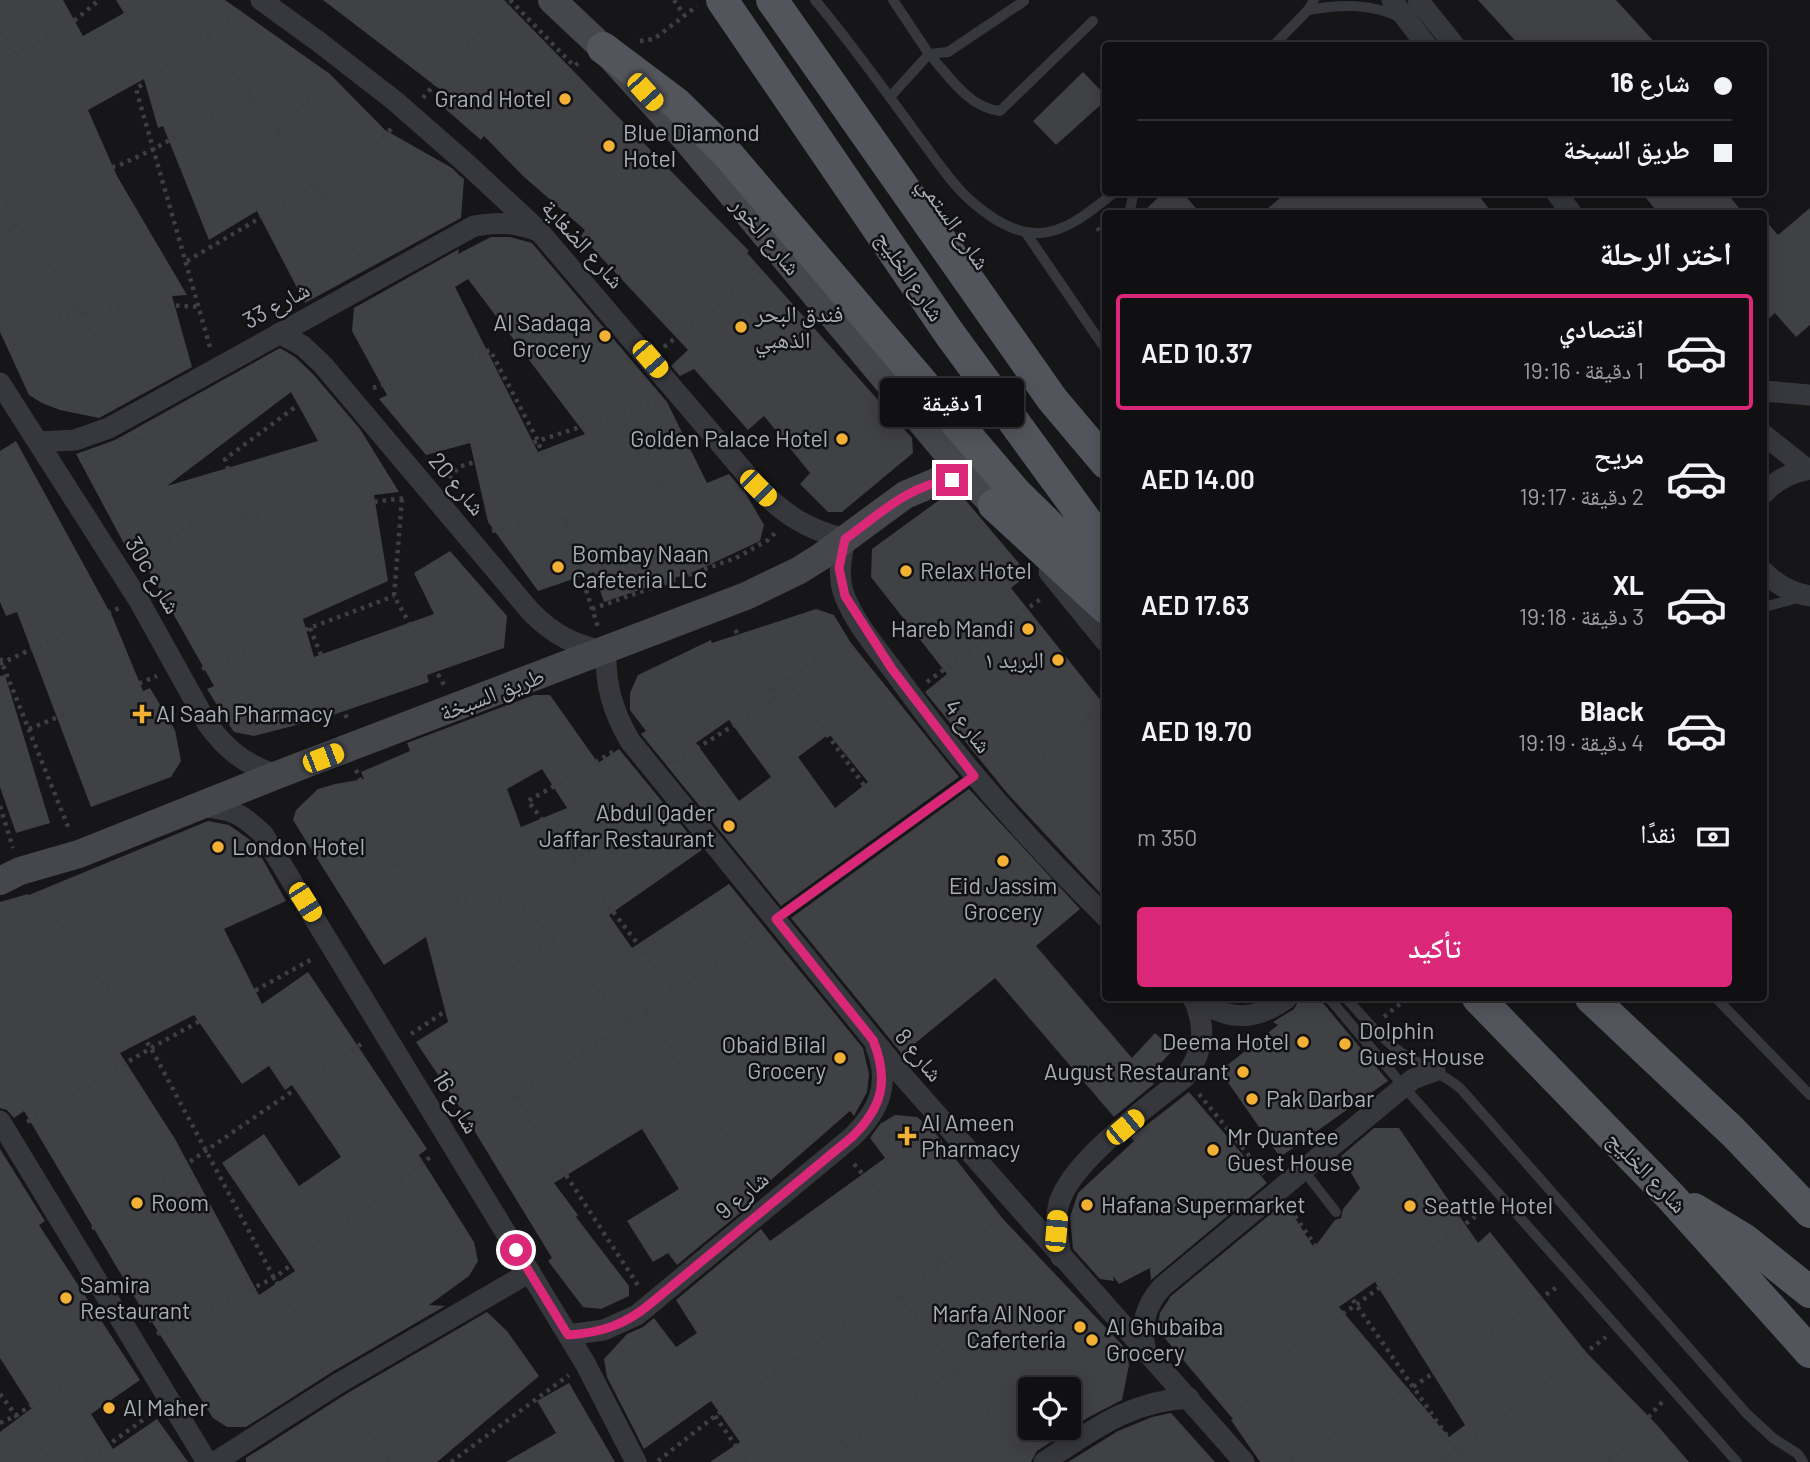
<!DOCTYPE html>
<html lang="ar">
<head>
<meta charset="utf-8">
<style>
  :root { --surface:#101012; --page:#19191b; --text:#f1f3f6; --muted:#9c9d9f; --line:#303032; --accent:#db2777 }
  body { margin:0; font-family:Barlow,"Noto Naskh Arabic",sans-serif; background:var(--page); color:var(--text); direction:rtl; height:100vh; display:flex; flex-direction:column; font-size:26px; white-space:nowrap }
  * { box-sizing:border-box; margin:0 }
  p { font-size:23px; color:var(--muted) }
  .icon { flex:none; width:38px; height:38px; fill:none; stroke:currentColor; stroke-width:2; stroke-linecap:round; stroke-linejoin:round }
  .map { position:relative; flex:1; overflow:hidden; direction:ltr }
  .drawer { position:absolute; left:1102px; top:210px; width:665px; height:791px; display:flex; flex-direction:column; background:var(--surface); border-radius:7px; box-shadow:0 4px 18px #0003,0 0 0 2px var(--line); direction:rtl }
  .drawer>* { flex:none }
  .guide { position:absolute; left:1102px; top:42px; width:665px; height:154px; border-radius:7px; box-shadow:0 4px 18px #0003,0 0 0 2px var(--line); direction:rtl; display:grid; align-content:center; height:154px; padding:0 35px; background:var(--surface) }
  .fabs { position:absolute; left:1018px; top:1377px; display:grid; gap:14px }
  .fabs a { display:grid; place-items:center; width:63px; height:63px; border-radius:7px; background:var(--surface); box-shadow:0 4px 18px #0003,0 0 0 2px var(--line); font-size:35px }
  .end { position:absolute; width:32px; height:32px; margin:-16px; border:9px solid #db2777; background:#fff; box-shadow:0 0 0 4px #fff }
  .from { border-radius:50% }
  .bubble { position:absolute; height:49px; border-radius:7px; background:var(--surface); box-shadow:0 4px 18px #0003,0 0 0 2px var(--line); font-size:23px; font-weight:600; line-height:49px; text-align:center; direction:rtl }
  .car { position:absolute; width:21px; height:42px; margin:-21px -10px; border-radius:9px; box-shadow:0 0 5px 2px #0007; background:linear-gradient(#f5c518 24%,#345 0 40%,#f5c518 0 76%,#345 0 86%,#f5c518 0) }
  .guide b { display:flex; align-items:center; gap:24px; height:66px; font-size:26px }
  .guide b+b { border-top:2px solid var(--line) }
  .guide i { width:18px; height:18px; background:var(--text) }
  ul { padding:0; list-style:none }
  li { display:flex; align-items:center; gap:21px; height:116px; margin:0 14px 10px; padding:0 21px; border:4px solid transparent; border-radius:7px }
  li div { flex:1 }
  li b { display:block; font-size:26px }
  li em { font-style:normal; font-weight:600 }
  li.on { border-color:var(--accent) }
  li>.icon { width:63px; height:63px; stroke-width:1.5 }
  h2 { padding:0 35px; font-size:32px; line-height:84px }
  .pay { display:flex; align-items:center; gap:18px; height:77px; padding:0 35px; font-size:26px }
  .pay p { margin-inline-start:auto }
  .primary-button { display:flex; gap:14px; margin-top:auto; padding:14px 35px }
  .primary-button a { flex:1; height:80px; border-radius:7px; background:var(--accent); color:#fff; font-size:28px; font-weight:600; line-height:80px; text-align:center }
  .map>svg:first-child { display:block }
</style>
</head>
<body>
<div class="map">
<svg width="1810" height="1462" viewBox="0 0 1810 1462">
  <rect width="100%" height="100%" fill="#161618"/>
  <g fill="#404145" fill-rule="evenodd">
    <path d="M0 0H63L83 36 124 13 116 0H225L330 74 385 130 452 168 459 175 464 179 461 218 305 303 257 211 209 240 163 126 158 128 144 79 88 110 117 176 187 295 172 296 192 367 99 418 60 410 42 403 29 395 0 332Z"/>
    <path d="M323 0H504L749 251 747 253 912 438 913 453 842 512H828L800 484 810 473 764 416 748 430 694 369 680 376 671 366 688 350 581 236 585 230 523 176 484 136 481 140 442 106 450 97Z"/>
    <path d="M1478 0H1616L1658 46H1520Z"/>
    <path d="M1083 72 1106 96V100L1056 145 1033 121Z"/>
    <path d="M1164 192H1182L1201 214H1141Z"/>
    <path d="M1287 192H1476L1493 214H1261Z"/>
    <path d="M1641 192H1726L1744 214H1659Z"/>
    <path d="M1810 208V325L1796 337 1775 313 1764 323V219L1778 235Z"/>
    <path d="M491 237H510L532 243 667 402 707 483 729 474 746 494 764 525 760 541 698 570 604 602 594 572 538 591 488 522 470 443 426 455 379 399 387 395 352 331 354 308 459 249 458 254ZM468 279 585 434 538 452 455 287Z"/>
    <path d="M280 348 295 357 313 374 360 429 399 492 374 495 388 581 303 619 314 657 434 614 414 573 450 551 507 616 504 648 427 675 429 682 327 717 254 736 234 732 207 689 214 686 136 548 129 553 76 454 115 440ZM291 392 318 441 167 486Z"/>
    <path d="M16 441 113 618 143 691 150 688 175 730 181 761 171 777 91 807 17 612 6 616 0 602V451Z"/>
    <path d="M962 496 1028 574 1011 588 1106 707V888L1100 893 1007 793 925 692 947 674 871 577 872 549 942 498Z"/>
    <path d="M816 609 834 615 851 643 959 777 781 906 641 734 646 731 630 710V693L638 675 711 640 712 643ZM729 720 771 777 739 801 696 743ZM829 734 868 782 835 808 798 757Z"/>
    <path d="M5 675 50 823 16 833 0 787V676Z"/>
    <path d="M534 695H550L598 763 619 749 702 850 609 915 632 948 729 884 863 1048 869 1074 867 1092 854 1116 850 1111 748 1200 749 1203 744 1206 746 1208 677 1265 668 1253 653 1262 627 1221 679 1189 642 1129 554 1183 578 1215 576 1217 629 1286V1296L601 1309 583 1307 548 1261 552 1258 461 1109 416 1042 448 1022 426 937 384 965 293 820 296 810 318 789 335 784 364 779 361 772 410 751 407 743ZM542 769 567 808 521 827 507 789Z"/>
    <path d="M969 789 1080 909 1036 946 1132 1058 1155 1033 1173 1050 1148 1077 1154 1084 1114 1117 995 978 902 1054 791 918Z"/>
    <path d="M208 821 229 825 253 842 286 901 224 929 262 1004 308 972 427 1149 419 1155 474 1242 478 1261 469 1276 429 1305 445 1306 332 1372 246 1427H227L213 1418 152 1322 150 1323 24 1111 14 1118 7 1110 0 1108V902L28 894 29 895ZM194 1015 242 1084 269 1066 285 1090 292 1085 341 1157 299 1186 264 1134 222 1163 295 1271 259 1295 175 1139 120 1053Z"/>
    <path d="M1300 998H1321L1323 1003 1388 1081 1280 1157 1220 1071 1278 1025 1273 1022 1294 1009Z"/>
    <path d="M1189 1092 1267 1183 1151 1280 1150 1268 1119 1284 1113 1276 1114 1281 1100 1279 1073 1249 1070 1217 1078 1193 1134 1141 1131 1137Z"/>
    <path d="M895 1115 917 1117 932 1129 1003 1219 1126 1349 1129 1365 1122 1400 1089 1417 1037 1451 1031 1462H710L740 1442 711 1401 644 1449 607 1377 604 1359 627 1334 643 1327 654 1318 676 1347 697 1333 676 1300 761 1229 770 1241 885 1158 870 1138 880 1124ZM1031 1390H1069V1428H1031Z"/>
    <path d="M1374 1128H1399L1478 1243 1490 1232 1586 1352 1657 1425 1689 1462H1260L1231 1420 1233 1419 1157 1329 1160 1313 1171 1296 1285 1202 1314 1248 1335 1220 1341 1218 1343 1209 1360 1188 1341 1156ZM1375 1282 1465 1425 1449 1437 1339 1307Z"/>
    <path d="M0 1149 45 1221 39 1225 140 1380 91 1414 113 1449 157 1419 188 1462H0V1432L32 1408 0 1358Z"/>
    <path d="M487 1312 507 1331 539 1376 437 1462H246V1458L346 1394Z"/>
    <path d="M569 1383 615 1462H506L556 1433 537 1401Z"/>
    <path d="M1171 1413 1215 1462H1068L1118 1431 1152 1417Z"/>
  </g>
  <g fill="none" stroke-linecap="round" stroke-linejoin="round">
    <g stroke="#3d3f44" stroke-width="4.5" stroke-dasharray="3.5 5" stroke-linecap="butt">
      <path d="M510 0 574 66 580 62"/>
      <path d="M674 0 684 15"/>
      <path d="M0 31 14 54"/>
      <path d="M208 36 316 185 363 264"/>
      <path d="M640 41 654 39 697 6"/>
      <path d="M0 62 68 26 99 0"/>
      <path d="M423 98 505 0"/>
      <path d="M279 133 328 77"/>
      <path d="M0 185 17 226 47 259 116 369 126 396"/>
      <path d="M324 199 392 128"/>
      <path d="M7 202 122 164 154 149 250 95"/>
      <path d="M1097 228 1106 238"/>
      <path d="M0 233 17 226"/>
      <path d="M187 261 316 185"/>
      <path d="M0 330 81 312 154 304 200 307"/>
      <path d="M210 347 136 89 241 10"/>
      <path d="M664 347 762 270"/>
      <path d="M373 388 490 350 538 441 598 627"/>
      <path d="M632 410 663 488 692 574"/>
      <path d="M140 437 172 537"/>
      <path d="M449 478 459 467 656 402"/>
      <path d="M402 499 394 596 444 685"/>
      <path d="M244 518 225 459 317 391"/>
      <path d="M492 531 549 515 564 523 663 488"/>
      <path d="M140 560 191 525 405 498"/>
      <path d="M592 609 736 558 768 540 776 532"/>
      <path d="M310 628 348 721"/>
      <path d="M0 658 69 829"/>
      <path d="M0 664 119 608"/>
      <path d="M202 669 394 596"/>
      <path d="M787 679 887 817"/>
      <path d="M927 682 1042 598"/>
      <path d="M771 690 845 640"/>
      <path d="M29 729 157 676"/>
      <path d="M613 752 528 801 674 991"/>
      <path d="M675 762 776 699 734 628"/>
      <path d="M356 770 413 901C436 910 434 905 456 901 479 897 506 900 527 909L627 1023"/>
      <path d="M1009 783 1106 704"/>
      <path d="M0 806 13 848"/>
      <path d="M573 860 658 807"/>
      <path d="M36 892 151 1048 274 1278 327 1363"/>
      <path d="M646 1012 760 1186"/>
      <path d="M1384 1017 1407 998"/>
      <path d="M411 1034 553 939"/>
      <path d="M1199 1094 1264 1174"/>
      <path d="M515 1097 639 1287"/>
      <path d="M27 1122 151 1048 314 958"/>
      <path d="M467 1128 646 1011 759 932"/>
      <path d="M854 1164 941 1264"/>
      <path d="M1290 1209 1465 1462"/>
      <path d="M92 1229 364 1042"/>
      <path d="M0 1262 44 1236"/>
      <path d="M899 1296 1020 1453V1457"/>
      <path d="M157 1334 274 1278 433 1155"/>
      <path d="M796 1358 854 1462"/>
      <path d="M0 1394 50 1462"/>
      <path d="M350 1401 389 1462"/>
      <path d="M1232 1414 1285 1370 1278 1356 1356 1305 1488 1207"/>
      <path d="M715 1416 747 1462"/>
      <path d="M0 1423 15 1416 113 1352"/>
      <path d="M845 1446 956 1369"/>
      <path d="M658 1461 715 1416 849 1320 899 1296 1001 1218"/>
      <path d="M85 1462 151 1414"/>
      <path d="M451 1462 569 1375"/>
      <path d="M1290 1462 1413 1387 1557 1287"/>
      <path d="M1441 1462 1606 1337"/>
      <path d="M1609 1462 1663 1401"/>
    </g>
    <g stroke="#37383d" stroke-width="10">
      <path d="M815 0C852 44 885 91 919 137 935 158 950 182 970 200 988 216 1014 235 1041 233 1069 231 1093 209 1115 192"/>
      <path d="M893 0 929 54 948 52 1024 1"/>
      <path d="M1308 10C1341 4 1371 3 1401 18"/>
      <path d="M1273 46 1308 10 1314 0"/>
      <path d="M890 97 929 54C949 76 969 108 1000 111L1093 21"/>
      <path d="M1129 214 1134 192"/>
      <path d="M1026 233 1106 350"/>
      <path d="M1764 607 1798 598"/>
      <path d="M776 919 974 776"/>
      <path d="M1329 998 1404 1087 1737 1462"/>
      <path d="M1346 998C1364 1018 1382 1040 1405 1055 1424 1067 1444 1074 1461 1089L1747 1414 1773 1438 1798 1454 1803 1462"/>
      <path d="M1716 998 1810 1095"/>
      <path d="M1304 1171 1336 1212"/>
    </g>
    <g stroke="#37383d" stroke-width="21">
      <path d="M261 0 319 42 395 101 468 165 539 231 758 488C786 516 807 529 845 539 841 559 837 578 845 597 856 625 880 652 898 677 960 763 1030 842 1106 917"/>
      <path d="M1392 0 1427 46"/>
      <path d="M1418 0 1455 46"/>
      <path d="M1556 192 1572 214"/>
      <path d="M279 333 303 346 323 365 531 612C553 634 574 646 606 651 605 685 613 712 630 741L901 1074 1244 1462"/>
      <path d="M0 383 138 599 207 723C226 750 246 765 277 775"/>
      <path d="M1764 391 1810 395"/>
      <path d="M1764 435 1807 469"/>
      <path d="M40 442 75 440 109 428 474 226C497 222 513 222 535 230"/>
      <path d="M1764 493C1777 479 1791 472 1810 469"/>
      <path d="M1049 572 1106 642"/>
      <path d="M1764 572C1777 585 1791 593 1810 596"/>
      <path d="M200 807C230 808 241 813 263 834L585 1363 636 1462"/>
      <path d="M1195 998C1227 1021 1255 1022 1287 998"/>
      <path d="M0 1121 207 1462"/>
      <path d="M1061 1257C1058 1239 1054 1221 1059 1203 1073 1159 1148 1107 1185 1077 1204 1051 1207 1027 1193 998"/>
      <path d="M568 1335 604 1330 637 1315 852 1137C879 1111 891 1084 876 1047"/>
      <path d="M1145 1349C1141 1324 1145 1306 1162 1287L1413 1079 1435 1071"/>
      <path d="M215 1462 339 1383 530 1272"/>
      <path d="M1044 1462C1093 1430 1129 1401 1189 1398"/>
    </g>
    <g stroke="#45474d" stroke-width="28">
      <path d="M552 0 603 48 685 138 968 478 994 505"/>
      <path d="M0 881 20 871 79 854 277 775 746 596 798 571 822 556 905 495 936 482 968 478"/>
    </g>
    <g stroke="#53555c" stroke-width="32">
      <path d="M722 0 949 333 1106 548"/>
      <path d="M772 0 1052 399 1106 463"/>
      <path d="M603 48 676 103 726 152 1016 493 1064 540 1106 578"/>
      <path d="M994 505 1106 608"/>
      <path d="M1478 998 1671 1197 1810 1352"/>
      <path d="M1591 998 1733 1132 1810 1212"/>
      <path d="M1694 1209 1745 1240 1810 1292"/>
    </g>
  </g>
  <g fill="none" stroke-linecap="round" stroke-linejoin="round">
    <path stroke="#db2777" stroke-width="9" d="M516 1250 568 1335C600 1333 625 1325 650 1304L852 1137C883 1107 889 1080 873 1040L776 919 974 776 892 669 845 596 839 568 845 539C880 514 908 485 952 480"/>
  </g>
  <g fill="#f2b134" stroke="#111113" stroke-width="2.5">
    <circle cx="565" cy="99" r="7"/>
    <circle cx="609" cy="146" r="7"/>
    <circle cx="741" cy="327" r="7"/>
    <circle cx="605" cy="336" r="7"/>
    <circle cx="842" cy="439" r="7"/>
    <circle cx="558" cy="567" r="7"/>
    <circle cx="906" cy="571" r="7"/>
    <circle cx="1028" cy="629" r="7"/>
    <circle cx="1058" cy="660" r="7"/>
    <path d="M138.5 703.5h7v7h7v7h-7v7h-7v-7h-7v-7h7z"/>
    <circle cx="729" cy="826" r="7"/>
    <circle cx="218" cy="847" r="7"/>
    <circle cx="1003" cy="861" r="7"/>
    <circle cx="1303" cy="1042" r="7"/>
    <circle cx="1345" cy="1044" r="7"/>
    <circle cx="840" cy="1058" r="7"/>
    <circle cx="1243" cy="1072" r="7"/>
    <circle cx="1252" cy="1099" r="7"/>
    <path d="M903.5 1125.5h7v7h7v7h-7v7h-7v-7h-7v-7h7z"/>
    <circle cx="1213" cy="1150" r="7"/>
    <circle cx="137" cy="1203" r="7"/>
    <circle cx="1087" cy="1205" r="7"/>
    <circle cx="1410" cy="1206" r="7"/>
    <circle cx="66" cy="1298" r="7"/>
    <circle cx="1080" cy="1327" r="7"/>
    <circle cx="1092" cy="1340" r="7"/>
    <circle cx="109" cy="1408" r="7"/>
  </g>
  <g text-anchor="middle" stroke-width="5" stroke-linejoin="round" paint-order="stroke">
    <g font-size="23" fill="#a8adb8" stroke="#111113" text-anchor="start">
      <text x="551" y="107" text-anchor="end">Grand Hotel</text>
      <text x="623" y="141">Blue Diamond<tspan x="623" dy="26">Hotel</tspan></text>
      <text x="755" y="322">فندق البحر<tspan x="755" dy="26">الذهبي</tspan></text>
      <text x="591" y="331" text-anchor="end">Al Sadaqa<tspan x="591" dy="26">Grocery</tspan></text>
      <text x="828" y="447" text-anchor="end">Golden Palace Hotel</text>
      <text x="572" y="562">Bombay Naan<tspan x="572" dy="26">Cafeteria LLC</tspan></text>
      <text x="920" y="579">Relax Hotel</text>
      <text x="1014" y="637" text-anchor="end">Hareb Mandi</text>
      <text x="1044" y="668" text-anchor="end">البريد ١</text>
      <text x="156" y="722">Al Saah Pharmacy</text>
      <text x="715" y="821" text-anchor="end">Abdul Qader<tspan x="715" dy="26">Jaffar Restaurant</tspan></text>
      <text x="232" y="855">London Hotel</text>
      <text x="1003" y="894" text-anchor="middle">Eid Jassim<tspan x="1003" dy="26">Grocery</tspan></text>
      <text x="1359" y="1039">Dolphin<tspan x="1359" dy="26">Guest House</tspan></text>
      <text x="1289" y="1050" text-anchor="end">Deema Hotel</text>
      <text x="826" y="1053" text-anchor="end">Obaid Bilal<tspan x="826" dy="26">Grocery</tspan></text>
      <text x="1229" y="1080" text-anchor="end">August Restaurant</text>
      <text x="1266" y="1107">Pak Darbar</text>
      <text x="921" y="1131">Al Ameen<tspan x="921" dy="26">Pharmacy</tspan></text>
      <text x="1227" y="1145">Mr Quantee<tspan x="1227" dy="26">Guest House</tspan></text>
      <text x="151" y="1211">Room</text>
      <text x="1101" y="1213">Hafana Supermarket</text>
      <text x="1424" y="1214">Seattle Hotel</text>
      <text x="80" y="1293">Samira<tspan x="80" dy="26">Restaurant</tspan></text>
      <text x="1066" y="1322" text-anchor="end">Marfa Al Noor<tspan x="1066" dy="26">Caferteria</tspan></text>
      <text x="1106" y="1335">Al Ghubaiba<tspan x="1106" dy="26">Grocery</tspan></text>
      <text x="123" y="1416">Al Maher</text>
    </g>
    <g font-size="23" fill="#a8adb8" stroke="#111113">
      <text transform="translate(954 223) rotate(55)" y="8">شارع الستمي</text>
      <text transform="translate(766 236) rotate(50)" y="8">شارع الخور</text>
      <text transform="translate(583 244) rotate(48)" y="8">شارع الضغاية</text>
      <text transform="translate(910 276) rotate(56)" y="8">شارع الخليج</text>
      <text transform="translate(276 305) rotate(-29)" y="8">شارع 33</text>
      <text transform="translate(457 484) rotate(50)" y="8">شارع 20</text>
      <text transform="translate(153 575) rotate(59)" y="8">30c شارع</text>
      <text transform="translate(492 694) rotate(-21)" y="8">طريق السبخة</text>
      <text transform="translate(968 726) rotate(52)" y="8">شارع 4</text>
      <text transform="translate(919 1055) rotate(50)" y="8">شارع 8</text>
      <text transform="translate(456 1102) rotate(59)" y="8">شارع 16</text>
      <text transform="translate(1647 1172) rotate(46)" y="8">شارع الخليج</text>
      <text transform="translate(742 1195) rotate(-40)" y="8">شارع 9</text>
    </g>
  </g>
</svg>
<div class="fabs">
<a><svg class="icon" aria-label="locate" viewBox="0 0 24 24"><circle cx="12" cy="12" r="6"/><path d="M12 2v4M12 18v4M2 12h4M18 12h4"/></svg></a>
</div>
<i class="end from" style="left:516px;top:1250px"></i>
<i class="end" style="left:952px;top:480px"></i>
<div class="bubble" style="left:880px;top:378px;width:144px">1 دقيقة</div>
<i class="car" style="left:645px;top:92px;rotate:138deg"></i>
<i class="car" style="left:650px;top:359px;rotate:139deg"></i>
<i class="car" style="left:758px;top:488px;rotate:135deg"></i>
<i class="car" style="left:323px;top:758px;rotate:69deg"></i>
<i class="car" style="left:305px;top:902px;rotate:148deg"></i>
<i class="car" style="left:1125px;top:1127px;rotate:50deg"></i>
<i class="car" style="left:1056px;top:1231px;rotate:5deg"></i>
<div class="guide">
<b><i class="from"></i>شارع 16</b>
<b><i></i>طريق السبخة</b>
</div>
<section class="drawer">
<h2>اختر الرحلة</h2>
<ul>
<li class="on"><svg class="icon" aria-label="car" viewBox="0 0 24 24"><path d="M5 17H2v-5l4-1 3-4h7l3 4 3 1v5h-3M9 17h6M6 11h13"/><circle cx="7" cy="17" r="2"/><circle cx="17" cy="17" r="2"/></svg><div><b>اقتصادي</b><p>1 دقيقة · 19:16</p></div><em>AED 10.37</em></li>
<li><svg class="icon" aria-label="car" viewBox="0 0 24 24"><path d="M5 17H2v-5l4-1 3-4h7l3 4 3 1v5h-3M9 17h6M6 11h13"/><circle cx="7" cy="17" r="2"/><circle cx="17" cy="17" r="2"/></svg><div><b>مريح</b><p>2 دقيقة · 19:17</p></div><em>AED 14.00</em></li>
<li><svg class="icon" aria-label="car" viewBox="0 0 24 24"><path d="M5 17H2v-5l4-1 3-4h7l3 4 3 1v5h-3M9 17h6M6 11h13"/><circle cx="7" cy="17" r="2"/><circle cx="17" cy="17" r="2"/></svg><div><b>XL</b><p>3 دقيقة · 19:18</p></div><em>AED 17.63</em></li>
<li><svg class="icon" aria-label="car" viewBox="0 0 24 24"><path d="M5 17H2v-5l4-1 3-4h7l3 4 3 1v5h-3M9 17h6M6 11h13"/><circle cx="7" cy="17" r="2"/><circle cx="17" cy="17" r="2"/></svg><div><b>Black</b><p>4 دقيقة · 19:19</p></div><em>AED 19.70</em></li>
</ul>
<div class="pay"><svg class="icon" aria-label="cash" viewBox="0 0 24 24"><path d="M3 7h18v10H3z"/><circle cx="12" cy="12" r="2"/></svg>نقدًا<p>350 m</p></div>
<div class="primary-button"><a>تأكيد</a></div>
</section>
</div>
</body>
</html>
